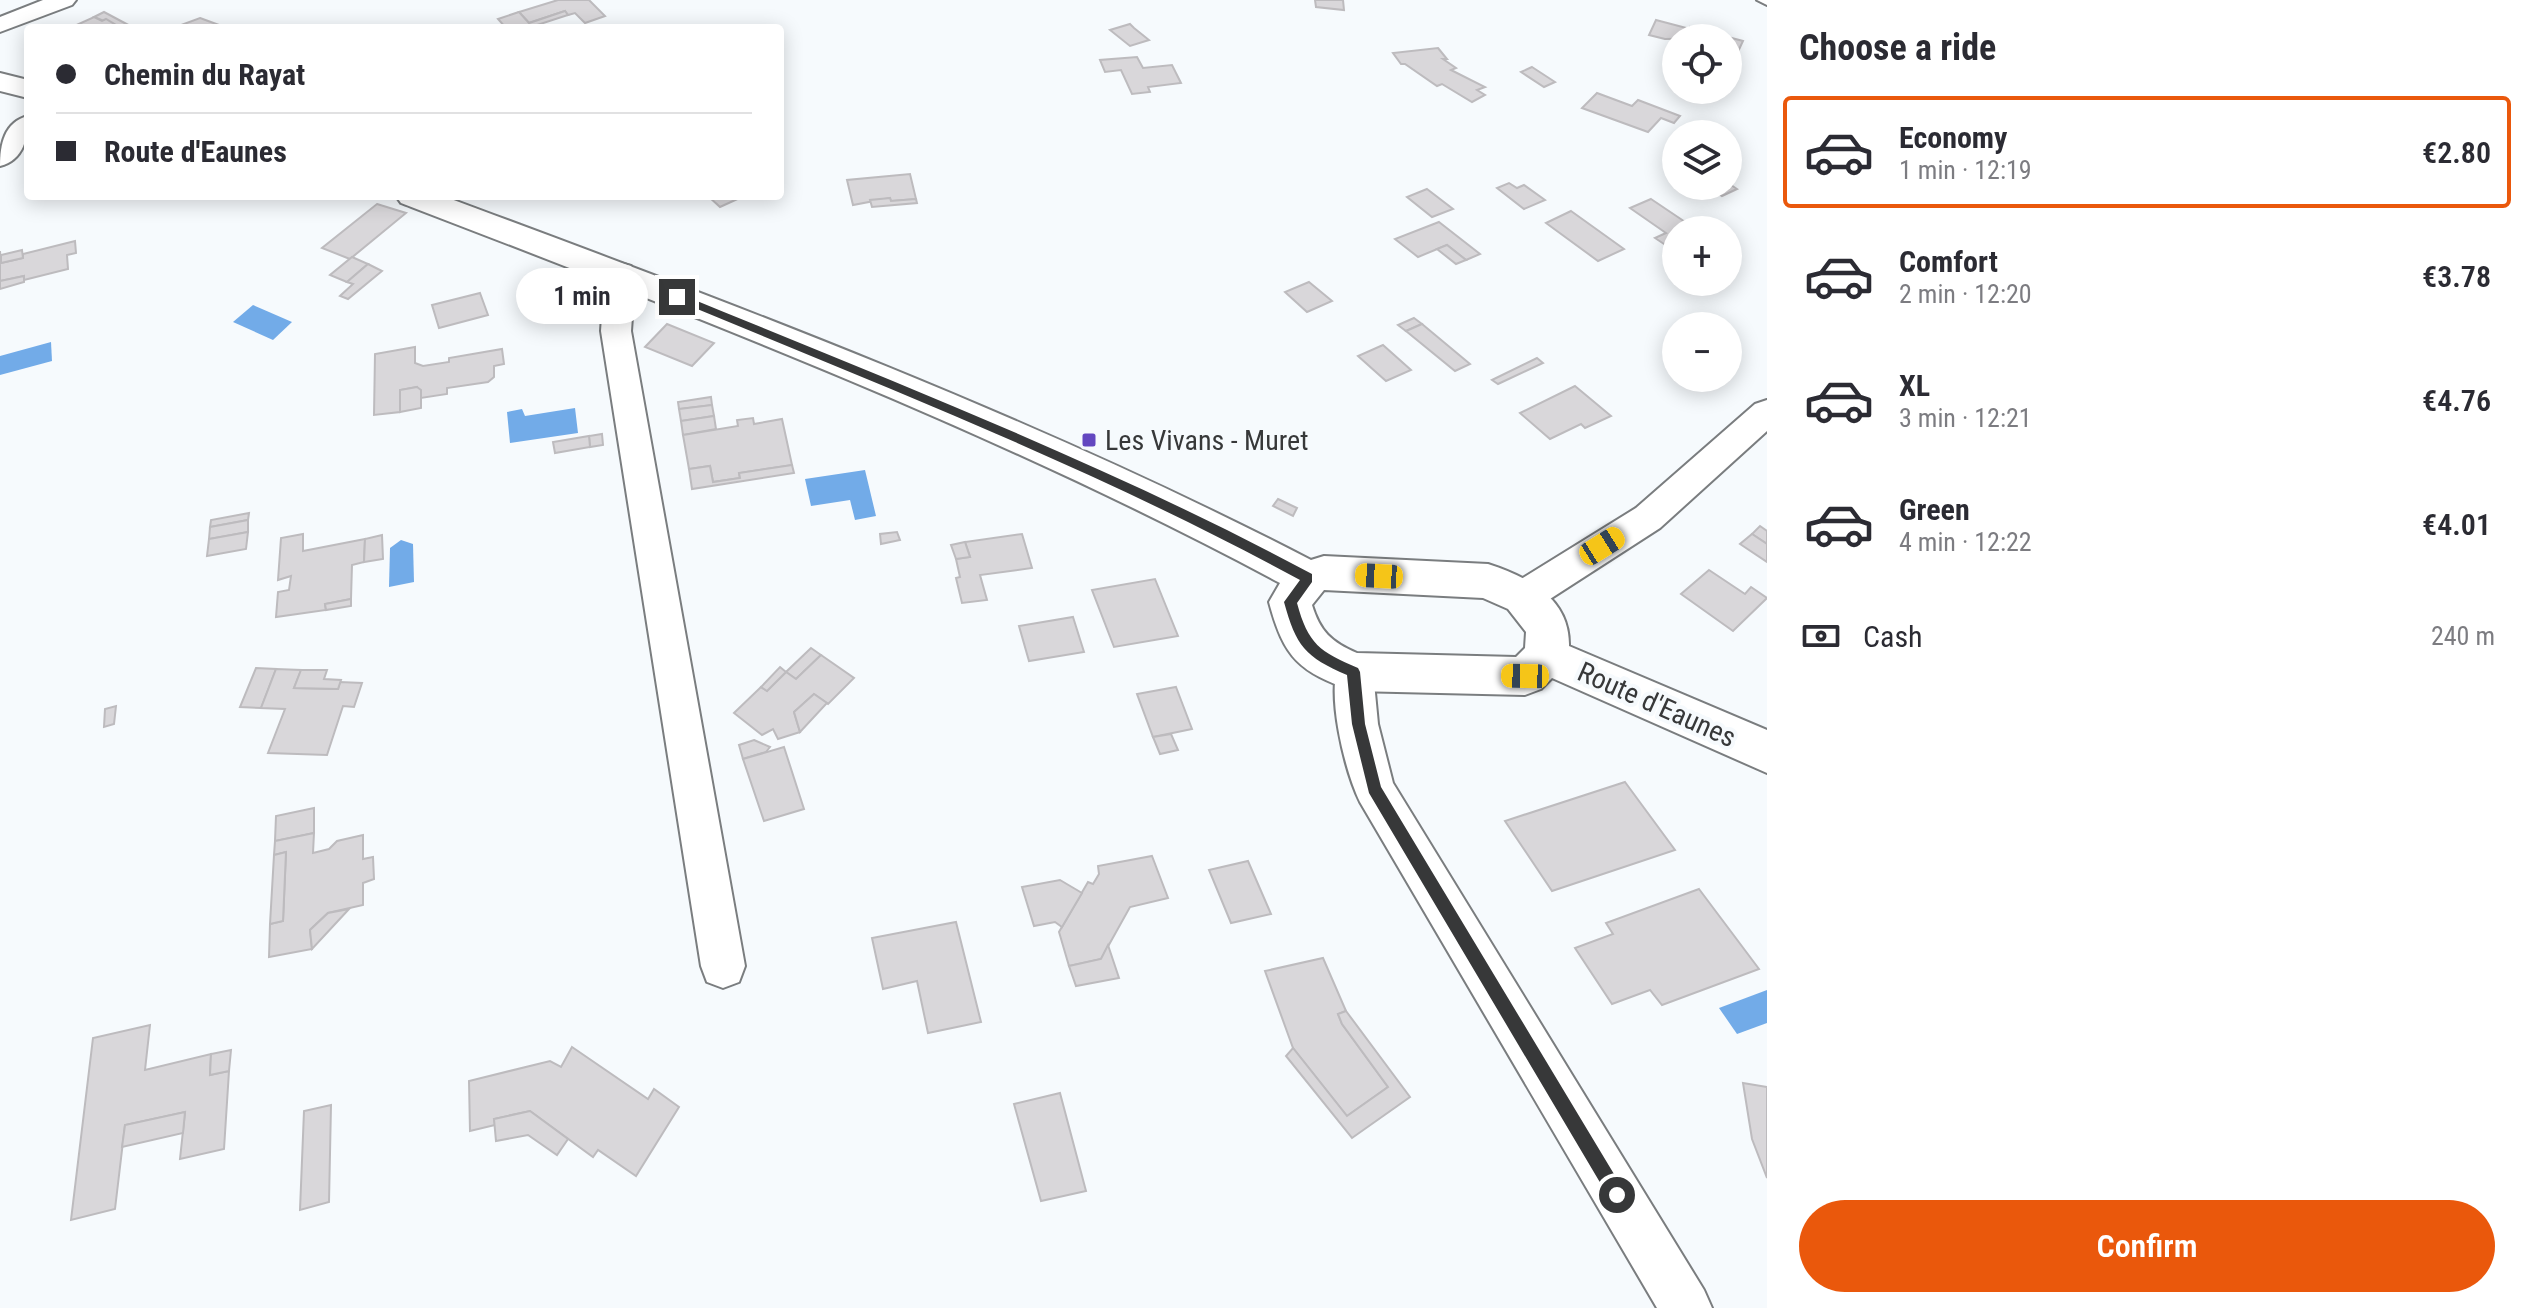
<!DOCTYPE html>
<html lang="en">
<head>
<meta charset="utf-8">
<style>
  :root { --surface:#fff; --page:#f2f2f3; --text:#2b2b33; --muted:#7c7c81; --line:#e1e1e2; --accent:#ea580c }
  body { margin:0; font-family:"Roboto Condensed",sans-serif; background:var(--page); color:var(--text); height:100vh; display:flex; flex-direction:column; font-size:30px; white-space:nowrap }
  * { box-sizing:border-box; margin:0 }
  p { font-size:26px; color:var(--muted) }
  .icon { flex:none; width:44px; height:44px; fill:none; stroke:currentColor; stroke-width:2; stroke-linecap:round; stroke-linejoin:round }
  .map { position:relative; flex:1; overflow:hidden }
  .side { display:flex; flex-direction:column; background:var(--surface); width:760px }
  .side>* { flex:none }
  .guide { position:absolute; left:24px; top:24px; width:760px; height:176px; border-radius:8px; box-shadow:0 4px 20px #0003; display:grid; align-content:center; height:176px; padding:0 32px; background:var(--surface) }
  .controls { position:absolute; left:1662px; top:24px; display:grid; gap:16px }
  .controls a { display:grid; place-items:center; width:80px; height:80px; border-radius:50%; background:var(--surface); box-shadow:0 4px 20px #0003; font-size:40px }
  .end { position:absolute; width:36px; height:36px; margin:-18px; border:10px solid #373839; background:#fff; box-shadow:0 0 0 4px #fff }
  .from { border-radius:50% }
  .bubble { position:absolute; height:56px; border-radius:28px; background:var(--surface); box-shadow:0 4px 20px #0003; font-size:26px; font-weight:600; line-height:56px; text-align:center }
  .car { position:absolute; width:24px; height:48px; margin:-24px -12px; border-radius:10px; box-shadow:0 0 6px 2px #0007; background:linear-gradient(#f5c518 24%,#345 0 40%,#f5c518 0 76%,#345 0 86%,#f5c518 0) }
  .guide b { display:flex; align-items:center; gap:28px; height:76px; font-size:30px }
  .guide b+b { border-top:2px solid var(--line) }
  .guide i { width:20px; height:20px; background:var(--text) }
  ul { padding:0; list-style:none }
  li { display:flex; align-items:center; gap:24px; height:112px; margin:0 16px 12px; padding:0 16px; border:4px solid transparent; border-radius:8px }
  li div { flex:1 }
  li b { display:block; font-size:30px }
  li em { font-style:normal; font-weight:600 }
  li.on { border-color:var(--accent) }
  li>.icon { width:72px; height:72px; stroke-width:1.5 }
  h2 { padding:0 32px; font-size:36px; line-height:96px }
  .pay { display:flex; align-items:center; gap:20px; height:88px; padding:0 32px; font-size:30px }
  .pay p { margin-inline-start:auto }
  .button { display:flex; gap:16px; margin-top:auto; padding:16px 32px }
  .button a { flex:1; height:92px; border-radius:48px; background:var(--accent); color:#fff; font-size:32px; font-weight:600; line-height:92px; text-align:center }
  main { display:flex; flex:1; min-height:0 }
  .map>svg:first-child { display:block }
</style>
</head>
<body>
<main>
<div class="map">
<svg width="1767" height="1308" viewBox="0 0 1767 1308">
  <rect width="100%" height="100%" fill="#f6fafd"/>
  <g fill="#72abe8">
    <path d="M253 305 292 322 273 340 233 322Z"/>
    <path d="M51 342 52 361 0 375V356Z"/>
    <path d="M575 408 578 433 510 443 507 412 522 409 525 416Z"/>
    <path d="M865 470 876 516 855 520 850 500 811 506 805 479Z"/>
    <path d="M401 540 413 544 414 582 389 587 390 548Z"/>
    <path d="M1767 990V1023L1737 1034 1719 1008Z"/>
  </g>
  <g fill="#d9d7da" stroke="#bdbbbe" stroke-width="2">
    <path d="M558 0H589L605 16 585 23 575 13 568 15 565 11 529 23 519 12Z"/>
    <path d="M1315 0H1343L1344 10 1316 7Z"/>
    <path d="M565 11 568 15 528 28H506L498 19 519 12 529 23Z"/>
    <path d="M104 12 134 28H121L94 17Z"/>
    <path d="M94 17 102 21 106 19 121 28H70Z"/>
    <path d="M200 18 219 25 185 28 181 25Z"/>
    <path d="M1656 20 1690 29V27L1743 41 1736 56 1728 54V38L1665 39 1649 35Z"/>
    <path d="M1130 24 1134 28 1149 40 1130 46 1110 30Z"/>
    <path d="M1438 48 1447 59H1443L1456 68 1451 70 1485 87 1477 90 1485 95 1472 102 1442 84 1437 86 1405 64H1401L1393 53Z"/>
    <path d="M1137 57 1143 68 1172 65 1181 83 1148 87 1150 92 1132 94 1121 70 1105 72 1100 60Z"/>
    <path d="M1532 67 1555 82 1544 87 1521 72Z"/>
    <path d="M1597 93 1632 106 1638 100 1680 116 1674 123 1661 118 1648 132 1582 108Z"/>
    <path d="M910 174 916 199 891 201 890 198 853 205 847 180Z"/>
    <path d="M1509 183 1517 188 1524 185 1545 200 1524 209 1497 188Z"/>
    <path d="M1728 183 1737 189 1722 196 1707 186H1728Z"/>
    <path d="M1427 189 1453 209 1432 217 1407 197Z"/>
    <path d="M708 196H744L720 207Z"/>
    <path d="M890 198 891 201 916 199 917 203 872 207 870 200Z"/>
    <path d="M1651 199 1697 230H1676V252L1655 238 1666 233 1630 208Z"/>
    <path d="M377 204 406 213 350 259 322 248Z"/>
    <path d="M1571 211 1624 249 1598 261 1546 223Z"/>
    <path d="M1439 222 1480 254 1466 260 1447 245 1418 257 1395 239Z"/>
    <path d="M75 241 76 253 67 255 68 269 24 280V276L0 281V251L1 263 23 258V254Z"/>
    <path d="M1447 245 1466 260 1456 264 1437 249Z"/>
    <path d="M22 250 23 258 1 263V255Z"/>
    <path d="M352 257 368 264 347 282 330 275Z"/>
    <path d="M368 264 382 271 348 299 340 296 353 284 347 282Z"/>
    <path d="M24 276V282L0 289V281Z"/>
    <path d="M1309 282 1332 301 1307 312 1285 292Z"/>
    <path d="M480 293 488 315 439 328 432 305Z"/>
    <path d="M1414 318 1422 324 1406 331 1398 325Z"/>
    <path d="M667 324 714 343 692 366 645 347Z"/>
    <path d="M1422 324 1470 364 1455 371 1406 331Z"/>
    <path d="M1383 345 1411 370 1386 381 1358 356Z"/>
    <path d="M415 347V363L423 366 449 362V358L502 349 504 364 494 366V377L488 382 447 388V394L421 398 417 387 400 390V412L374 415 375 354Z"/>
    <path d="M1537 358 1543 363 1498 384 1492 380Z"/>
    <path d="M1575 386 1611 416 1585 428 1581 424 1550 439 1520 413Z"/>
    <path d="M417 387 421 390V408L400 412V390Z"/>
    <path d="M711 397 712 405 679 409 678 402Z"/>
    <path d="M712 405 714 416 681 421 679 409Z"/>
    <path d="M714 416 716 429 683 435 681 421Z"/>
    <path d="M753 418 754 424 782 419 792 465 739 473 740 478 713 482 710 466 689 469 683 435 738 426 737 420Z"/>
    <path d="M602 434 603 445 590 447 589 436Z"/>
    <path d="M589 436 590 447 555 453 553 442Z"/>
    <path d="M792 465 794 473 692 489 689 469 710 466 713 482 740 478 739 473Z"/>
    <path d="M1278 499 1297 508 1293 516 1273 506Z"/>
    <path d="M249 513 248 520 210 527 211 520Z"/>
    <path d="M248 520V532L209 539 210 527Z"/>
    <path d="M1760 526 1767 531V544L1752 534Z"/>
    <path d="M248 532 246 549 207 556 209 539Z"/>
    <path d="M897 532 900 540 881 544 880 534Z"/>
    <path d="M303 534V551L365 539 364 562 352 565 351 599 325 604 326 610 276 617 278 592 289 590 291 576 278 580 281 538Z"/>
    <path d="M1022 534 1032 568 980 575 987 600 962 603 956 578 960 577 956 559 970 557 965 542Z"/>
    <path d="M1752 534 1767 544V562L1740 544Z"/>
    <path d="M382 535 383 559 364 562 365 539Z"/>
    <path d="M965 542 970 557 956 559 951 545Z"/>
    <path d="M1709 570 1745 594 1751 587 1767 598 1733 631 1681 594Z"/>
    <path d="M1155 579 1178 636 1114 647 1092 590Z"/>
    <path d="M351 599V606L326 610 325 604Z"/>
    <path d="M1073 617 1084 652 1029 661 1019 626Z"/>
    <path d="M811 648 821 655 796 679 786 672Z"/>
    <path d="M821 655 854 678 828 704 814 694 794 712 800 732 778 739 773 729 762 735 734 713 761 687 767 691 786 672 796 679Z"/>
    <path d="M780 667 786 672 767 691 761 687Z"/>
    <path d="M256 668 276 669 261 708 240 707Z"/>
    <path d="M276 669 301 670 294 688 338 689 340 682 362 683 354 707 343 706 327 755 268 753 285 709 261 708Z"/>
    <path d="M301 670H327L324 679 341 680 338 689 294 688Z"/>
    <path d="M1176 687 1192 729 1153 737 1137 694Z"/>
    <path d="M814 694 827 703 800 732 794 712Z"/>
    <path d="M116 706 114 724 104 727 105 709Z"/>
    <path d="M1171 734 1178 750 1160 754 1153 737Z"/>
    <path d="M754 740 770 747 766 752 743 759 739 745Z"/>
    <path d="M784 747 804 809 764 821 743 759Z"/>
    <path d="M1625 782 1675 850 1552 891 1505 821Z"/>
    <path d="M314 808V833L275 841 276 816Z"/>
    <path d="M314 833 313 853 329 849 337 841 363 835V859L373 857 374 879 363 883V905L328 913 310 930 312 949 269 957 270 924 283 921 286 852 274 855 275 841Z"/>
    <path d="M286 852 283 921 270 924 274 855Z"/>
    <path d="M1152 856 1168 898 1130 907 1101 959 1069 966 1059 932 1088 882 1093 884 1099 874 1098 866Z"/>
    <path d="M1248 861 1271 914 1231 923 1209 870Z"/>
    <path d="M1060 880 1082 893 1062 927 1055 922 1034 926 1022 887Z"/>
    <path d="M1699 889 1759 969 1662 1005 1650 990 1612 1004 1575 948 1613 934 1606 923Z"/>
    <path d="M349 909 312 949 310 930 328 913Z"/>
    <path d="M956 922 981 1022 928 1033 917 981 883 989 872 938Z"/>
    <path d="M1108 945 1119 978 1076 986 1069 966 1101 959Z"/>
    <path d="M1323 958 1346 1011 1338 1014 1342 1024 1388 1087 1347 1116 1293 1048 1265 971Z"/>
    <path d="M1346 1011 1410 1097 1352 1138 1286 1056 1293 1048 1347 1116 1388 1087 1342 1024 1338 1014Z"/>
    <path d="M150 1025 145 1070 211 1054 210 1075 229 1071 224 1149 180 1159 185 1112 125 1125 115 1209 71 1220 93 1038Z"/>
    <path d="M572 1047 648 1099 654 1089 679 1107 636 1176 598 1150 593 1157 530 1111 494 1119 495 1125 470 1131 469 1081 550 1061 561 1067Z"/>
    <path d="M231 1050 229 1071 210 1075 211 1054Z"/>
    <path d="M1743 1083 1767 1087V1178L1752 1139Z"/>
    <path d="M1060 1093 1086 1191 1041 1201 1014 1104Z"/>
    <path d="M331 1105 329 1202 300 1210 304 1111Z"/>
    <path d="M530 1111 568 1139 557 1155 528 1135 496 1141 494 1119Z"/>
    <path d="M185 1112 183 1133 122 1147 125 1125Z"/>
  </g>
  <g fill="none" stroke-linecap="round" stroke-linejoin="round">
    <defs>
      <path id="service" d="M1757 0H1767V5Z"/>
      <g id="minor">
        <path d="M43 0H76L72 5 0 32V17Z"/>
        <path d="M28 116C28 137 24 160 0 166 0 145 4 122 28 116Z"/>
        <path d="M620 263 631 266 635 273 631 331 745 966 739 982 723 988 707 982 701 966 601 331 605 273 609 266Z"/>
        <path d="M1767 400V431L1660 528 1536 608 1523 612 1510 608 1505 597 1510 586 1636 508 1755 404Z"/>
        <path d="M1354 656 1368 660 1373 672 1378 724 1393 783 1704 1290 1712 1308H1657L1360 802C1345 771 1325 692 1340 660Z"/>
      </g>
      <g id="secondary">
        <path d="M0 73 28 80V98L0 91Z"/>
        <path d="M396 196H443C736 305 1033 416 1311 560L1324 556 1488 564C1528 577 1570 598 1569 646L1767 730V773L1552 678 1541 689 1525 695 1354 691C1299 672 1284 658 1269 602L1280 583C999 432 698 317 401 203ZM1324 590 1483 598 1508 609 1526 632 1525 648 1516 657 1357 653C1331 642 1320 631 1312 605Z"/>
      </g>
    </defs>
    <use href="#service" stroke="#7a7d7f" stroke-width="4"/>
    <use href="#minor" stroke="#7a7d7f" stroke-width="4"/>
    <use href="#secondary" stroke="#7a7d7f" stroke-width="4"/>
    <use href="#service" fill="#fff" fill-rule="evenodd"/>
    <use href="#minor" fill="#fff" fill-rule="evenodd"/>
    <use href="#secondary" fill="#fff" fill-rule="evenodd"/>
  </g>
  <path fill="#373839" d="M673 294H680C894 382 1109 465 1312 574V582L1297 603C1308 644 1320 652 1358 668L1360 672 1365 724 1381 787 1623 1189 1626 1195 1623 1201 1617 1204 1611 1201 1369 793 1352 724 1347 675C1305 657 1296 646 1284 602L1300 580C1098 470 885 387 673 299Z"/>
  <rect fill="#6347c0" stroke="#f6fafd" stroke-width="3" x="1081" y="432" width="16" height="16" rx="4"/>
  <g text-anchor="middle" stroke-width="8" stroke-linejoin="round" paint-order="stroke">
    <g font-size="28" fill="#373839" stroke="#f6fafd" text-anchor="start">
      <text x="1105" y="450">Les Vivans - Muret</text>
    </g>
    <g font-size="28" fill="#373839" stroke="#f6fafd">
      <text transform="translate(1657 704) rotate(24)" y="10">Route d'Eaunes</text>
    </g>
  </g>
</svg>
<div class="controls">
<a><svg class="icon" aria-label="locate" viewBox="0 0 24 24"><circle cx="12" cy="12" r="6"/><path d="M12 2v4M12 18v4M2 12h4M18 12h4"/></svg></a>
<a><svg class="icon" aria-label="layers" viewBox="0 0 24 24"><path d="M12 4l9 5-9 5-9-5zM3 14l9 5 9-5"/></svg></a>
<a>+</a>
<a>−</a>
</div>
<i class="end from" style="left:1617px;top:1195px"></i>
<i class="end" style="left:677px;top:297px"></i>
<div class="bubble" style="left:516px;top:268px;width:132px">1 min</div>
<i class="car" style="left:1602px;top:546px;rotate:58deg"></i>
<i class="car" style="left:1379px;top:576px;rotate:273deg"></i>
<i class="car" style="left:1525px;top:676px;rotate:271deg"></i>
<div class="guide">
<b><i class="from"></i>Chemin du Rayat</b>
<b><i></i>Route d'Eaunes</b>
</div>
</div>
<section class="side">
<h2>Choose a ride</h2>
<ul>
<li class="on"><svg class="icon" aria-label="car" viewBox="0 0 24 24"><path d="M5 17H2v-5l4-1 3-4h7l3 4 3 1v5h-3M9 17h6M6 11h13"/><circle cx="7" cy="17" r="2"/><circle cx="17" cy="17" r="2"/></svg><div><b>Economy</b><p>1 min · 12:19</p></div><em>€2.80</em></li>
<li><svg class="icon" aria-label="car" viewBox="0 0 24 24"><path d="M5 17H2v-5l4-1 3-4h7l3 4 3 1v5h-3M9 17h6M6 11h13"/><circle cx="7" cy="17" r="2"/><circle cx="17" cy="17" r="2"/></svg><div><b>Comfort</b><p>2 min · 12:20</p></div><em>€3.78</em></li>
<li><svg class="icon" aria-label="car" viewBox="0 0 24 24"><path d="M5 17H2v-5l4-1 3-4h7l3 4 3 1v5h-3M9 17h6M6 11h13"/><circle cx="7" cy="17" r="2"/><circle cx="17" cy="17" r="2"/></svg><div><b>XL</b><p>3 min · 12:21</p></div><em>€4.76</em></li>
<li><svg class="icon" aria-label="car" viewBox="0 0 24 24"><path d="M5 17H2v-5l4-1 3-4h7l3 4 3 1v5h-3M9 17h6M6 11h13"/><circle cx="7" cy="17" r="2"/><circle cx="17" cy="17" r="2"/></svg><div><b>Green</b><p>4 min · 12:22</p></div><em>€4.01</em></li>
</ul>
<div class="pay"><svg class="icon" aria-label="cash" viewBox="0 0 24 24"><path d="M3 7h18v10H3z"/><circle cx="12" cy="12" r="2"/></svg>Cash<p>240 m</p></div>
<div class="button"><a>Confirm</a></div>
</section>
</main>
</body>
</html>
